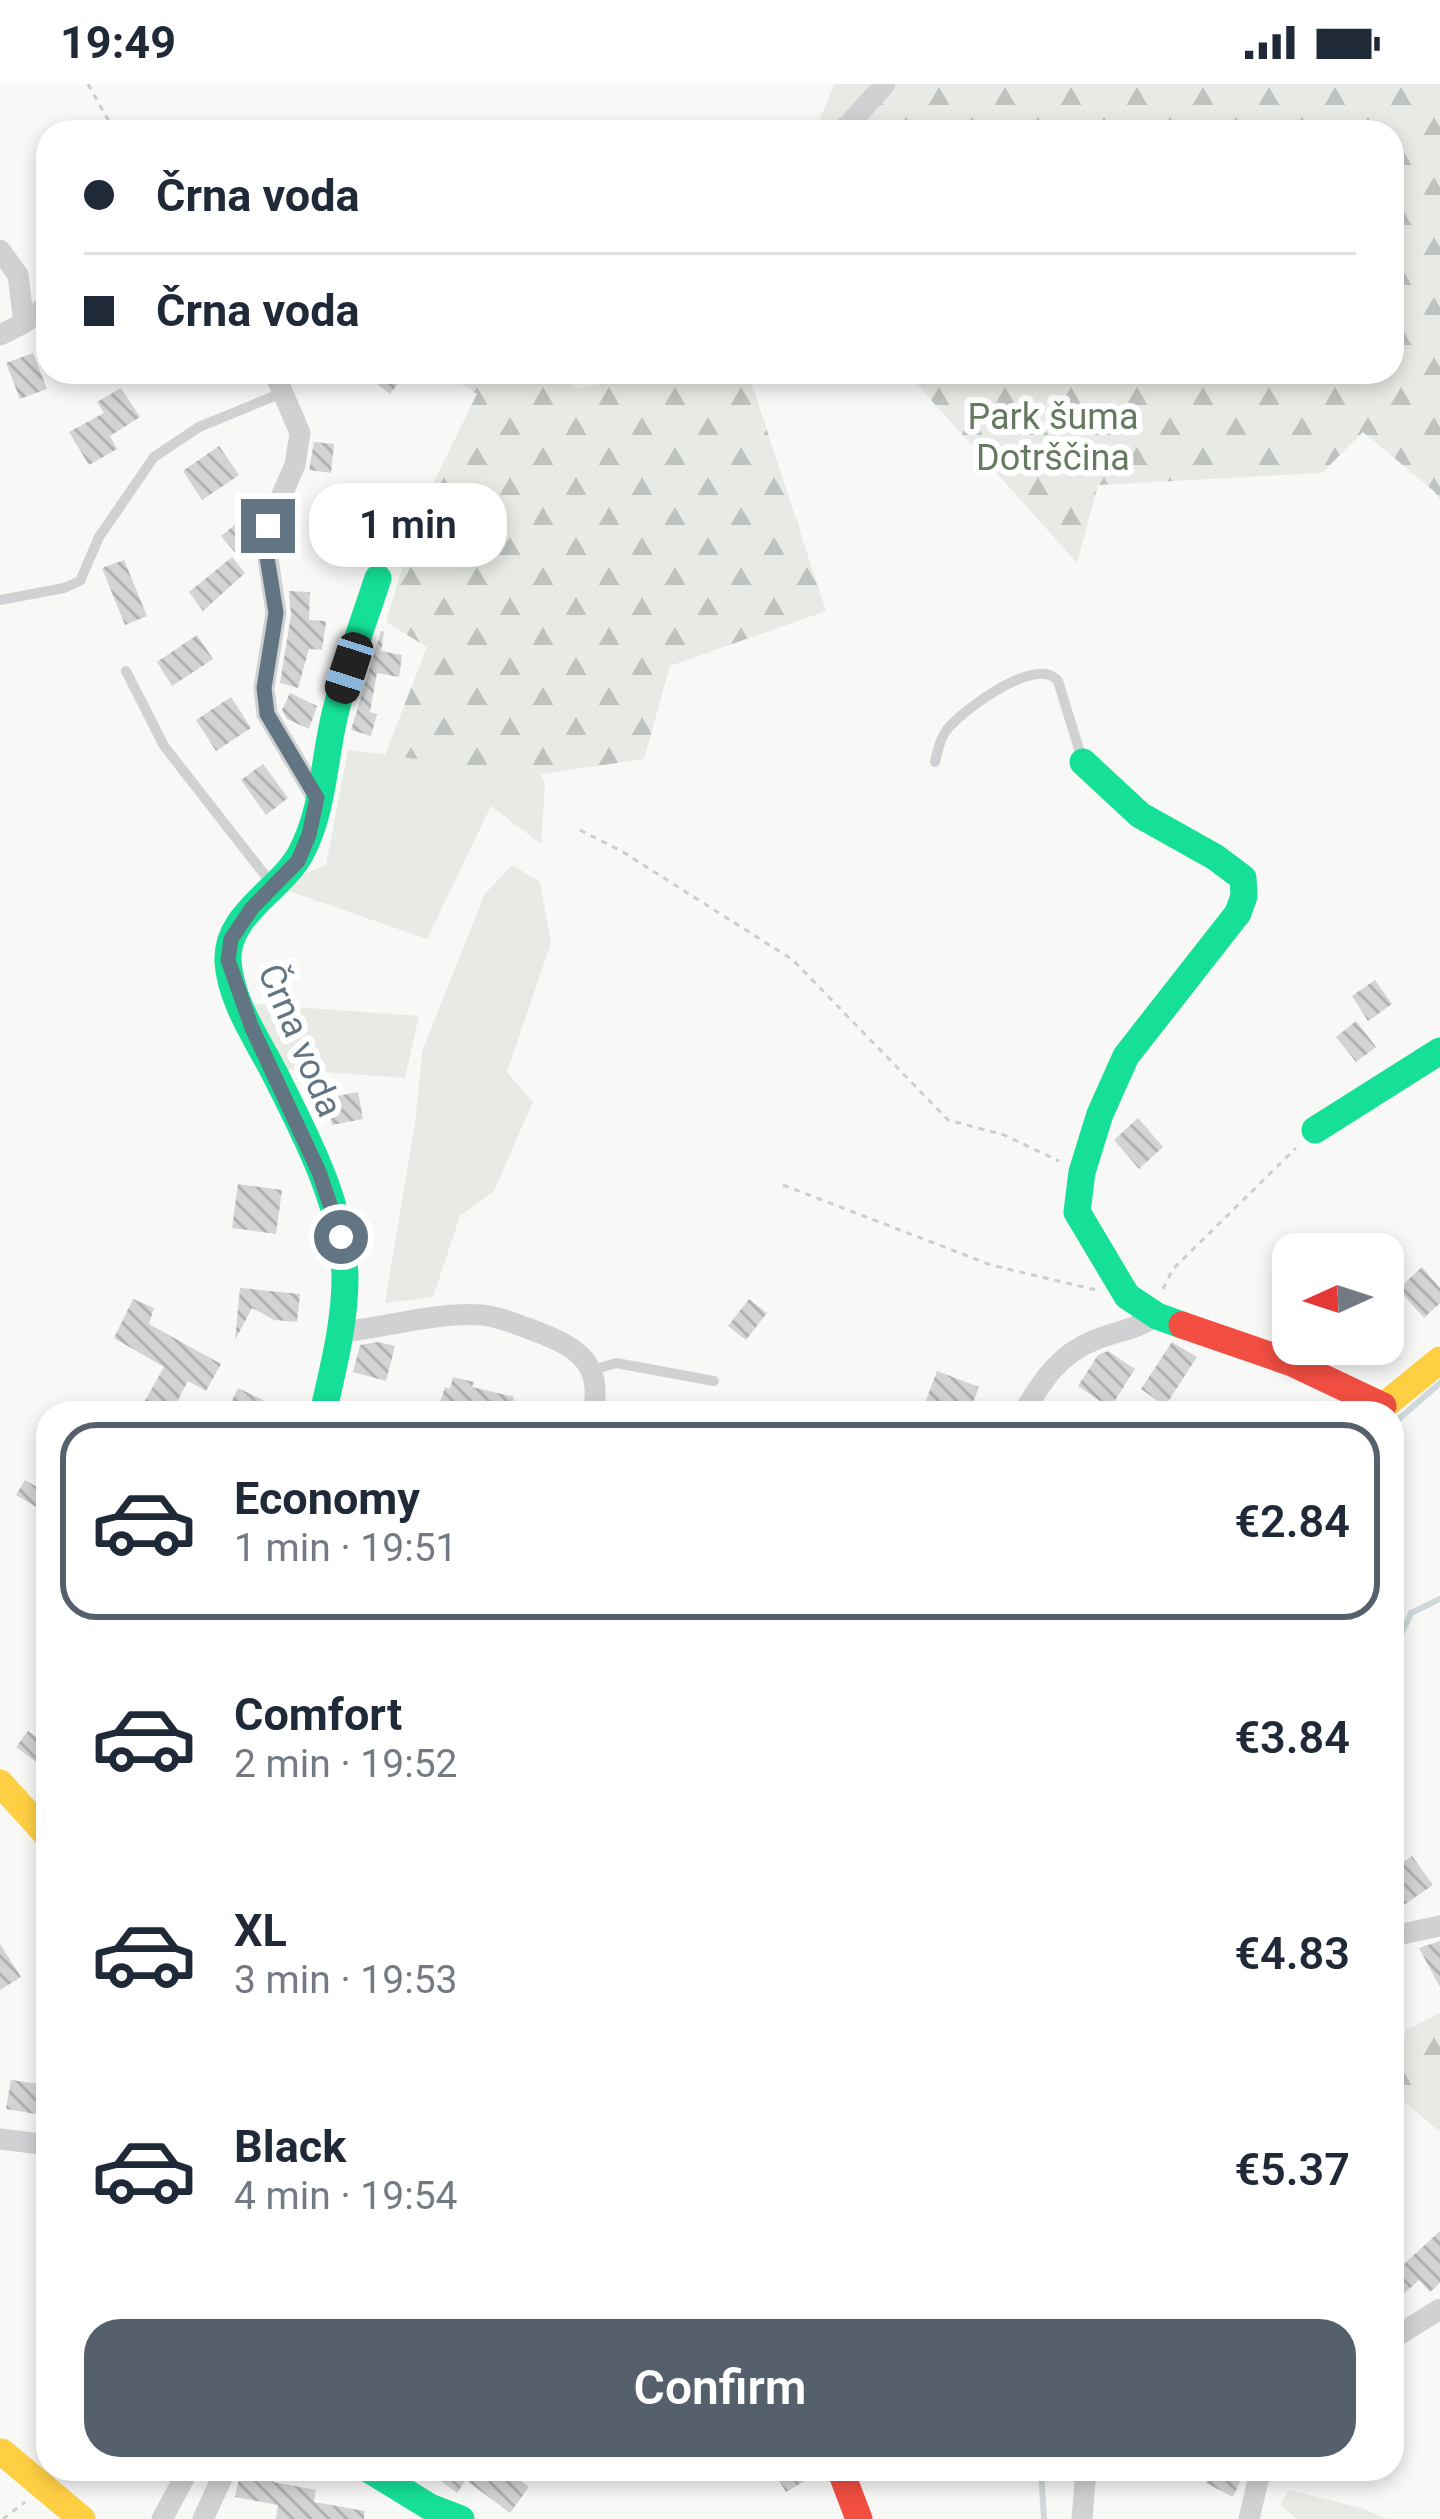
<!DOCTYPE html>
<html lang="en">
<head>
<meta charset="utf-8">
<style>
  :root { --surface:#fff; --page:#f2f2f3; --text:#1f2937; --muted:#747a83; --line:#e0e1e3; --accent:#55606c }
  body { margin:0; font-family:Roboto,sans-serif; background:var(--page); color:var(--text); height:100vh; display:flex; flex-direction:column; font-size:45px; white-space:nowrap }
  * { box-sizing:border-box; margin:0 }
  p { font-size:39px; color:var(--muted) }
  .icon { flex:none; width:66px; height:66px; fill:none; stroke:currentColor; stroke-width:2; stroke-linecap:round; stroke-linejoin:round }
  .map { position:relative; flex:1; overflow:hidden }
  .side { position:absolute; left:36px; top:1317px; width:1368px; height:1080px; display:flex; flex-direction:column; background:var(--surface); border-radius:36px; box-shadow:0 6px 18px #0003 }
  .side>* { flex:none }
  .guide { position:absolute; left:36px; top:36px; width:1368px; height:264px; border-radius:36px; box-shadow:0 6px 18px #0003; display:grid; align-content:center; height:264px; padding:0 48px; background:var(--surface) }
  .needle { width:78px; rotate:267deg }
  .fabs { position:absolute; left:1272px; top:1149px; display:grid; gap:24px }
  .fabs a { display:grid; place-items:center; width:132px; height:132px; border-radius:24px; background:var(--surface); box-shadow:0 6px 18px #0003; font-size:60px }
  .end { position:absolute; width:54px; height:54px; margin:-27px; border:15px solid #627583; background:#fff; box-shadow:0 0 0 6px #fff }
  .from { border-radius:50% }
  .bubble { position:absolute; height:84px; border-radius:36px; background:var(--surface); box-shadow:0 6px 18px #0003; font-size:39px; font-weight:600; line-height:84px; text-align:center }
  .car { position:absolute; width:36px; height:72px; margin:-36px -18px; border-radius:15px; box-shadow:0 0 9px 3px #0007; background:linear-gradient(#222 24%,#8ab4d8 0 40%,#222 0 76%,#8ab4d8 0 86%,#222 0) }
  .guide b { display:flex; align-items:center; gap:42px; height:114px; font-size:45px }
  .guide b+b { border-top:3px solid var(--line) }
  .guide i { width:30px; height:30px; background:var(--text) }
  ul { padding:21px 0 0; list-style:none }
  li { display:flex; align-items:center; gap:36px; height:198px; margin:0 24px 18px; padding:0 24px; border:6px solid transparent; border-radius:36px }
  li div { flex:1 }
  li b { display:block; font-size:45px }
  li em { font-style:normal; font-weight:600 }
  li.active { border-color:var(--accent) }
  li>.icon { width:108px; height:108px; stroke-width:1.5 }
  .primary-button { display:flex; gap:24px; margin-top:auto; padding:24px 48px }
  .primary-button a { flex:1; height:138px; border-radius:36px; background:var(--accent); color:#fff; font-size:48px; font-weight:600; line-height:138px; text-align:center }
  .status { display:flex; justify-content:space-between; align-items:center; height:84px; padding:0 60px; background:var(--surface); direction:ltr }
  .status svg { height:33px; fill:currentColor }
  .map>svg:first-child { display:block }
</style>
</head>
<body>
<div class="status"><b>19:49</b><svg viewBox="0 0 49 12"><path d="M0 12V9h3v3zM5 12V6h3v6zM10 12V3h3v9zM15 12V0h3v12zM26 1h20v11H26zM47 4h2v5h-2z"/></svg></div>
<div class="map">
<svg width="1440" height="2435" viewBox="0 0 1440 2435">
  <defs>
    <pattern id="forest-firs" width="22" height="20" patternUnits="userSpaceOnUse" patternTransform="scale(3)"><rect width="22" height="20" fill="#e8ebe5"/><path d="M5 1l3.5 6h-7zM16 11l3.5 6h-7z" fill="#bfc3bf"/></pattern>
    <pattern id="building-back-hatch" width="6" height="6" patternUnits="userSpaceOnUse" patternTransform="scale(3)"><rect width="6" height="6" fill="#d2d3d3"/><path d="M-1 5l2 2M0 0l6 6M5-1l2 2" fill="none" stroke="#aeb0b1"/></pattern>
  </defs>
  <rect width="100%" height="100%" fill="#f8f8f7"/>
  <g fill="#e8ebe5">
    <path d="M348 666 541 690 545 701 541 760 491 722 427 855 274 802 326 781Z"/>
    <path d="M512 781 540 798 551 859 507 988 533 1018 494 1107 460 1132 433 1213 385 1219 415 1040 422 968 484 811Z"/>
    <path d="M253 920 419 932 405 994 283 985Z"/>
    <path d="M1440 2004V2048L1393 2008Z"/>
    <path d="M1289 2406 1362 2424 1387 2435H1297L1280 2421Z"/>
  </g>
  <g fill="url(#forest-firs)">
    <path d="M834 0H1440V416L1435 408 1363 348 1322 389 1098 401 1077 479 906 288H1392V48H815Z"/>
    <path d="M443 288H558L576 305 618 297 616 288H748L826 527 670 582 644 675 541 690 385 671 427 563 386 538 419 428 477 310Z"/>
    <path d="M1440 1929V2004L1393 2008 1406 1946Z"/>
  </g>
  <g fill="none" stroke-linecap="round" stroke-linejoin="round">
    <g stroke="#cfd8da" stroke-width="6">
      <path d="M1392 1341 1440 1299"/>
      <path d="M1392 1570 1411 1529 1440 1515"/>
      <path d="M1041 2385 1044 2435"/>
    </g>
  </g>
  <g fill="url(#building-back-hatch)">
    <path d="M33 269 47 305 20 315 6 279Z"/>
    <path d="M362 288H407L390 310Z"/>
    <path d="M121 304 140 333 110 352 117 365 89 381 69 348 104 329 97 318Z"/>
    <path d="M314 358 334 360 331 389 309 386Z"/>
    <path d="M219 362 239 391 202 416 183 387Z"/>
    <path d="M243 434 253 446 252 458 237 471 221 452Z"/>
    <path d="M356 434 379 440 371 472 348 467Z"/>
    <path d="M232 473 245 489 203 527 189 508Z"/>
    <path d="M124 476 147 532 125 541 102 484Z"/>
    <path d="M289 507 310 508 309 536 326 537 322 566 309 565 298 604 280 599 291 531Z"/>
    <path d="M381 547 384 548 381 567 402 571 399 593 377 589 370 628 377 630 371 652 351 646Z"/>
    <path d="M197 551 213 575 172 602 157 578Z"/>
    <path d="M290 609 317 622 309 645 287 635 282 626Z"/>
    <path d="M231 613 251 644 216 667 196 636Z"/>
    <path d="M263 680 288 714 266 731 241 696Z"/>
    <path d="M1375 896 1392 920 1368 937 1352 912Z"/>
    <path d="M1356 937 1376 963 1356 978 1336 953Z"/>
    <path d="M358 1008 363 1035 332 1041 327 1014Z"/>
    <path d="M1138 1034 1163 1063 1139 1085 1114 1056Z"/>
    <path d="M238 1100 282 1106 276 1150 232 1144Z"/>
    <path d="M1422 1183 1440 1204V1219L1424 1234 1398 1205Z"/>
    <path d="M240 1204 300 1210 297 1238 274 1236 252 1224 235 1256Z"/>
    <path d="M133 1215 154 1224 149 1240 221 1280 206 1307 188 1297 171 1329H138L164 1283 114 1254Z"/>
    <path d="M749 1215 767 1229 746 1256 728 1242Z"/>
    <path d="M378 1258 395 1262 386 1297 353 1288 360 1261Z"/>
    <path d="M1172 1258 1197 1273 1165 1322 1141 1305Z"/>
    <path d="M1108 1267 1135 1285 1110 1324 1078 1302 1098 1271Z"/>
    <path d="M937 1287 979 1303 969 1329H936L923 1324Z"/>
    <path d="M453 1293 474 1298 472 1303 514 1313 511 1329H437L445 1303 450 1305Z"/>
    <path d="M238 1304 290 1329H226Z"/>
    <path d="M25 1396 48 1410V1430L16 1411Z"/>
    <path d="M28 1647 48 1662V1687L16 1663Z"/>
    <path d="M1412 1772 1433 1801 1401 1823 1392 1811V1786Z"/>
    <path d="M1440 1857V1903L1419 1864Z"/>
    <path d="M0 1860 21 1893 0 1906Z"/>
    <path d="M11 1996 48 2001V2032L6 2025Z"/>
    <path d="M1440 2147V2199L1430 2208 1419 2196 1392 2220V2191Z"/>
    <path d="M241 2385H276L273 2398 316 2406 314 2418 365 2427 364 2435H276L278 2421 235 2413Z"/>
    <path d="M425 2385H505L529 2403 510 2429 466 2396 457 2409Z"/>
    <path d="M772 2385H821V2387L786 2408Z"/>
    <path d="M1214 2385H1246L1233 2413 1206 2399Z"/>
  </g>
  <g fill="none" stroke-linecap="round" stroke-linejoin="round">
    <g stroke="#cdcecf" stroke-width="3" stroke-dasharray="6 6" stroke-linecap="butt">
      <path d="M88 0 115 48"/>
      <path d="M580 746 623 768 793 876 948 1036 1004 1051 1059 1077"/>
      <path d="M783 1101 991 1181 1096 1206"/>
      <path d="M1163 1205 1173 1185 1296 1064"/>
      <path d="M3 2435 25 2418"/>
    </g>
    <g stroke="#d0d1d2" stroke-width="10">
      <path d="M0 516 64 504 80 497 99 453 154 373 199 343 282 309"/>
      <path d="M126 587 164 662 272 800"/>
      <path d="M935 678C938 665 941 651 950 642 968 623 1037 571 1058 597L1082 675"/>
      <path d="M593 1286 616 1279 714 1297"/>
      <path d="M1392 1661 1396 1655"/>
    </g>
    <g stroke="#d0d1d2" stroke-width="21">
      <path d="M842 48 885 0"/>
      <path d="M0 166 18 191 24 239"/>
      <path d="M0 251 24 239 48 220"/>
      <path d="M274 288 300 349 295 381 268 442 267 467 276 529 264 604 267 630 317 714"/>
      <path d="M342 1248C388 1243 436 1228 482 1231 497 1232 513 1239 527 1244 573 1261 604 1275 593 1329"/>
      <path d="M1023 1329C1042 1297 1059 1270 1095 1256 1117 1247 1137 1245 1157 1232"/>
      <path d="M1392 1852 1440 1842"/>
      <path d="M0 2055 48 2061"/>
      <path d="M1392 2255 1440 2225"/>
      <path d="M162 2435 189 2385"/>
      <path d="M203 2435 226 2385"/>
      <path d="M1082 2435 1086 2385"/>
      <path d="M1249 2435 1259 2392 1265 2385"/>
    </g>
    <g stroke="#16e098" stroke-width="27">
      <path d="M1083 678 1140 731 1215 773 1243 794 1244 812 1238 829 1126 972 1100 1030 1082 1088 1077 1128 1127 1212 1157 1232 1182 1241"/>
      <path d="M1315 1046 1440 967"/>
      <path d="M323 1329C333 1285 345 1239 345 1194 344 1124 308 1056 278 996 260 959 231 920 228 878 225 829 283 806 302 767 323 726 324 678 334 634 345 586 363 540 378 494"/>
      <path d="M368 2385 430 2423 461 2435"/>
    </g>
    <g stroke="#ffcf43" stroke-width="27">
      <path d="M1375 1329 1440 1276"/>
      <path d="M0 1699 48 1752"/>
      <path d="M2 2368 82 2435"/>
    </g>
    <g stroke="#f24e42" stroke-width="27">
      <path d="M1182 1241 1292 1279 1383 1322"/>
      <path d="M840 2385 859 2435"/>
    </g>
  </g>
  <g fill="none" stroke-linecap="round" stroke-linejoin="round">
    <path stroke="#627583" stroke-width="15" d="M268 442 266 467 276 529 264 604 267 630 317 714 309 751 298 777 252 824 231 855 228 876 252 944 319 1088 341 1153"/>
  </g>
  <g text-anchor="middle" stroke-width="12" stroke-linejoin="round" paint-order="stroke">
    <g font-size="36" fill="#667a61" stroke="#fff">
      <text x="1053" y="345">Park šuma<tspan x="1053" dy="41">Dotrščina</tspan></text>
    </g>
    <g font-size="36" fill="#627583" stroke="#fff">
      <text transform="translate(301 956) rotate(67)" y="13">Črna voda</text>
    </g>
  </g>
</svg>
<div class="fabs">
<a><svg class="needle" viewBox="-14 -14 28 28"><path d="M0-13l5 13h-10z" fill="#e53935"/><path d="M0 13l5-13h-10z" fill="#747a83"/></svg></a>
</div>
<i class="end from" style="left:341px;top:1153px"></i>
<i class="end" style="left:268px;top:442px"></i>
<div class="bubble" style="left:309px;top:399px;width:198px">1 min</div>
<i class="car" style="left:349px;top:584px;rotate:198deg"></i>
<div class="guide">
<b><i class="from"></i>Črna voda</b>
<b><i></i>Črna voda</b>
</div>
<section class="side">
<ul>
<li class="active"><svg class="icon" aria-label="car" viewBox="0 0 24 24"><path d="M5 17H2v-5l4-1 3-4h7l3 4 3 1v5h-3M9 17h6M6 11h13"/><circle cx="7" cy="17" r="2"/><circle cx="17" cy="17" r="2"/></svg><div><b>Economy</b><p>1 min · 19:51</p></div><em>€2.84</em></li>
<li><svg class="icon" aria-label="car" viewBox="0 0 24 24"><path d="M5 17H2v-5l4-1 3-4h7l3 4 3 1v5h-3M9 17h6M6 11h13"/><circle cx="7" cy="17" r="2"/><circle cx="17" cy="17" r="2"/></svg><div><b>Comfort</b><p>2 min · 19:52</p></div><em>€3.84</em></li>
<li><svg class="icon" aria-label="car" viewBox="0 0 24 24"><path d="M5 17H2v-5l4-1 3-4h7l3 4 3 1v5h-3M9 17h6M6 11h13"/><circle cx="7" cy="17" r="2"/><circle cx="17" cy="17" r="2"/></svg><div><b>XL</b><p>3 min · 19:53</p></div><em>€4.83</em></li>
<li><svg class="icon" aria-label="car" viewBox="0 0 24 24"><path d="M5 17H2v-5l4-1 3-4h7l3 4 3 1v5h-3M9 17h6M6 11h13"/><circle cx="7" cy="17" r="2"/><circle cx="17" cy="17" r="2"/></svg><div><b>Black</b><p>4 min · 19:54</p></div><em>€5.37</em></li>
</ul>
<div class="primary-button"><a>Confirm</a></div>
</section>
</div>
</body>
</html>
